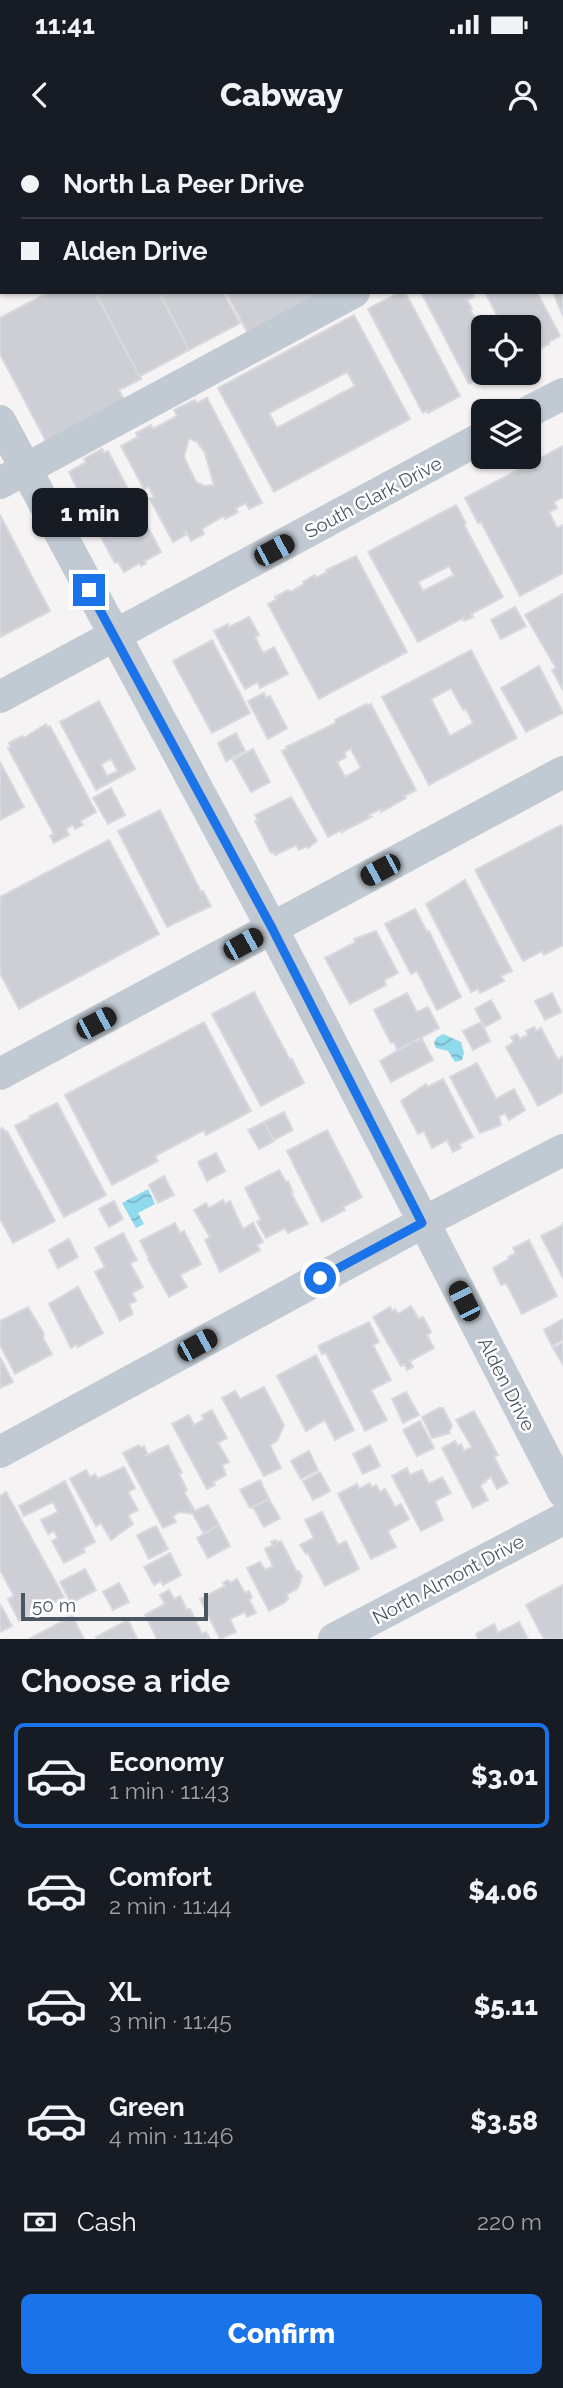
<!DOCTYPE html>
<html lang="en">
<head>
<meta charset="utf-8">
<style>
  :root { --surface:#171b24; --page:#242831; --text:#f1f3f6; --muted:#9ea1a6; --line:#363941; --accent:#1a73e8 }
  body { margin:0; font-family:Raleway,sans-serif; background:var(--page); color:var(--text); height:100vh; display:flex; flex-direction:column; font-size:26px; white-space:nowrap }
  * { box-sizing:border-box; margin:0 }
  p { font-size:23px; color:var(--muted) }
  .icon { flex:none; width:38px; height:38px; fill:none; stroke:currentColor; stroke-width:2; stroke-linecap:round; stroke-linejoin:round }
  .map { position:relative; height:1499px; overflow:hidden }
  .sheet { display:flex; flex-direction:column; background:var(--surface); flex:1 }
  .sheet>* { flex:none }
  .banner { position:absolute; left:0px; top:0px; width:564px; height:154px; box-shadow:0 2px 5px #0004; display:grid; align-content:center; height:154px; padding:0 21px; background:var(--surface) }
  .fabs { position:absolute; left:471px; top:175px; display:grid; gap:14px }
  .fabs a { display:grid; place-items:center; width:70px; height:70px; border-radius:10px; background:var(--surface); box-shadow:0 2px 5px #0004; font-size:35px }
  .scale { position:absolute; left:21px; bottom:18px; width:187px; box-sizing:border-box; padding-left:7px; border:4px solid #4a5661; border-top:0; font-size:19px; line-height:24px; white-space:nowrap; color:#4a5661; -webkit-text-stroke:5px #fff; paint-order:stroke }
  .end { position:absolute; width:32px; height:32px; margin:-16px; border:9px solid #1a73e8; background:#fff; box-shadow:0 0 0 4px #fff }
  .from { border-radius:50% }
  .bubble { position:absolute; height:49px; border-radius:10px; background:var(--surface); box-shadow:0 2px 5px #0004; font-size:23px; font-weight:800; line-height:49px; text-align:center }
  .car { position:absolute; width:21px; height:42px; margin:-21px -10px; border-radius:9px; box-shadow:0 0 5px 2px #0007; background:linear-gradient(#222 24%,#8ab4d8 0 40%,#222 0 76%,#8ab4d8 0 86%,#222 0) }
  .banner b { display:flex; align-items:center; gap:24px; height:66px; font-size:26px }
  .banner b+b { border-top:2px solid var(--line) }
  .banner i { width:18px; height:18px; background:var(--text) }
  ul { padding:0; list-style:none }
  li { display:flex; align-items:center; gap:21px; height:105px; margin:0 14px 10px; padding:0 7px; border:4px solid transparent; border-radius:10px }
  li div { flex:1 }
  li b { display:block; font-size:26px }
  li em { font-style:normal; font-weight:800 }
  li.selected { border-color:var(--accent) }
  li>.icon { width:63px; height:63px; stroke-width:1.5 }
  h2 { padding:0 21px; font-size:32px; line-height:84px }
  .pay { display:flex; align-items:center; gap:18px; height:77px; padding:0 21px; font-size:26px }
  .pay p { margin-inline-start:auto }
  .cta { display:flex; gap:14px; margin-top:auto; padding:14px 21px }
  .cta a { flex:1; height:80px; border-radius:10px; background:var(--accent); color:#fff; font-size:28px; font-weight:800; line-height:80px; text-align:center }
  .status { display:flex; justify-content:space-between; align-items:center; height:49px; padding:0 35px; background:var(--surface); direction:ltr }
  .status svg { height:19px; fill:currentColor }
  header { display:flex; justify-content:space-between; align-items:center; height:91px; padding:0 21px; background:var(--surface); font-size:32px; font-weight:800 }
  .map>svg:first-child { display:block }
</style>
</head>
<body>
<div class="status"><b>11:41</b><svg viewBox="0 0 49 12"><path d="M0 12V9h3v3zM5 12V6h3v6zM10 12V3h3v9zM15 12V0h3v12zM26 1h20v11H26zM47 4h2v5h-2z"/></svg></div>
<header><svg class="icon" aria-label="back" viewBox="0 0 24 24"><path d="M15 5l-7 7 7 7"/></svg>Cabway<svg class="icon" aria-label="person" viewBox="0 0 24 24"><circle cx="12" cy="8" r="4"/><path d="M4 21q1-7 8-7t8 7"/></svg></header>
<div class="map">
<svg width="563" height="1499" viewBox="0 0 563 1499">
  <defs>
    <pattern id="water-waves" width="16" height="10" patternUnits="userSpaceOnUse" patternTransform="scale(1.75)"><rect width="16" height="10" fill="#90daee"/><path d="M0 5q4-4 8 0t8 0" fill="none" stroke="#78b4c4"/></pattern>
  </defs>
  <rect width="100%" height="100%" fill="#f5f3f3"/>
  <g fill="url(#water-waves)">
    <path d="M443 894 461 902 464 913 462 920 455 922 448 911 436 908 434 904 436 898Z"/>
    <path d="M148 1049 155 1064 138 1073 144 1084 136 1088 122 1063Z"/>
  </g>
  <g fill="#cdcfd5" stroke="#d7d9de" stroke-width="2" fill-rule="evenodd">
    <path d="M0 0 34 2H2V73Z"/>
    <path d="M34 0H144L141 2Z"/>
    <path d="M351 0H397L398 2H348Z"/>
    <path d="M397 0H461L462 2H398Z"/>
    <path d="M461 0H507L508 2H462Z"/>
    <path d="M527 0H563V35L562 2Z"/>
    <path d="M562 78H563V176L553 152H562Z"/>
    <path d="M49 152H95L141 239 119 250 128 267 50 309 0 214V178Z"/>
    <path d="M95 152H159L189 210 140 236 141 239Z"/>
    <path d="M159 152H223L240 183 189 210Z"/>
    <path d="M226 152H343L252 201Z"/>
    <path d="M400 152H405L460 256 428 273 427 270 423 273 368 169Z"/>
    <path d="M421 152H472L474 157 467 160 472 169 470 170 483 190V233H490L469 244Z"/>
    <path d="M485 152H537L560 196 548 202 549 204 532 213 531 211 528 213V187H503Z"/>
    <path d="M354 175 410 279 274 352 218 248ZM347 232 355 246 277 288 269 273Z"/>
    <path d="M207 258 262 363 249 369 246 363 236 368 238 372 225 379 224 376 215 381 202 389 204 394 191 401 186 391 184 392 186 395 173 402 150 359 154 357 149 347 144 349 121 306 138 297 136 293 151 285 153 289 177 276 174 270 195 260 197 263ZM189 298 197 302 205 313 214 345 204 346 196 342 184 317Z"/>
    <path d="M563 306V357L554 362 557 368 549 372 557 388 563 385V433L520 456 481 382 478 383 465 358Z"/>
    <path d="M102 309 104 313 108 311 161 412 144 421 146 423 141 426 140 423 124 432 118 422 115 423 101 397 104 396 99 386 96 388 69 332 86 322 84 319Z"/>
    <path d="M456 365 466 383 464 385 503 457 471 474 473 477 464 481 463 478 418 502 368 412ZM449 426 454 435 423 451 418 442Z"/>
    <path d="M0 375 50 471 0 497Z"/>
    <path d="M356 416 407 512 319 559 268 464 277 459 275 457 288 450 290 452 304 444 303 442 315 435 316 438 327 432 326 430Z"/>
    <path d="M563 454V550L552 530 556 528 525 475Z"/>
    <path d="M515 467 526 486 501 499 491 480Z"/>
    <path d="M249 477 259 495 255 497 263 513 274 507 288 534 260 548 258 542 245 549 214 491 228 484 229 487Z"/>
    <path d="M212 500 250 573 212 593 173 521Z"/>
    <path d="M471 510 517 598 429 645 382 557ZM451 548 463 570 466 569 473 583 450 596 431 559Z"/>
    <path d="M539 526 563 573 526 592 501 548Z"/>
    <path d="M264 553 266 558 270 556 287 588 268 599 248 561Z"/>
    <path d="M99 561 135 629 96 650 60 582ZM111 619 118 631 107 636 101 624Z"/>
    <path d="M366 564 367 566 371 564 416 650 404 656 406 658 381 672 382 668 367 676 371 677 342 692 343 689 328 697 282 611 287 609 286 607 336 583 335 580ZM351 609 361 628 345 637 337 622 346 617 344 612Z"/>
    <path d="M46 584 47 587 50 586 96 672 80 681 83 685 75 689 73 685 66 689 69 695 54 703 50 696 54 694 8 608 11 607 9 603 22 596 24 598Z"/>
    <path d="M236 593 245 611 226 621 218 603Z"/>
    <path d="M253 609 270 642 251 652 233 620Z"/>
    <path d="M0 622 24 667 0 680Z"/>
    <path d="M111 648 125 675 108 684 93 658Z"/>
    <path d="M291 657 317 701 308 708 307 706 299 710 296 705 275 715 274 712 271 713 255 681 258 680 255 675Z"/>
    <path d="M160 670 201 752 203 751 211 766 167 787 118 691Z"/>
    <path d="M561 685 563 689V805L544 815 542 811 523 821 475 730Z"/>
    <path d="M109 700 159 794 19 869 0 833V757Z"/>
    <path d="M465 740 512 831 501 836 504 841 480 853 478 849 471 852 426 764Z"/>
    <path d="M415 769 427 792 429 791 461 857 437 870 417 831 411 834 385 784Z"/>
    <path d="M376 791 398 833 384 840 386 845 350 864 325 818 356 802 354 799Z"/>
    <path d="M254 852 290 920 292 919 304 943 261 966 212 874Z"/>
    <path d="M407 853 417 872 428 867 439 888 397 910 394 902 391 903 374 870Z"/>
    <path d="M552 853 561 872 545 880 535 861Z"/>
    <path d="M491 860 501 878 485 887 475 869Z"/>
    <path d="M204 882 251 971 206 995 204 990 155 1016 158 1021 112 1045 65 955Z"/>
    <path d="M481 882 490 901 473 910 463 891Z"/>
    <path d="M534 887 536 891 541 888 558 920 562 917 563 920V952L538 966 506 907 514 902 511 897 517 894 520 899 528 895 526 891Z"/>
    <path d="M422 899 433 920 391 942 380 921 416 900 417 902Z"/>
    <path d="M477 923 496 959 514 949 525 970 509 980 505 973 499 976 501 985 480 993 450 937Z"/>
    <path d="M443 939 473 997 459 1004 461 1008 453 1012 447 1000 432 1008 424 991 418 994 401 961 426 944 427 947Z"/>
    <path d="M57 963 106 1055 64 1077 15 986 31 978 30 976Z"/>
    <path d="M284 972 293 990 274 1000 264 982Z"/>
    <path d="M264 982 274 1001 259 1009 248 990Z"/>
    <path d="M3 988 5 992 7 991 55 1081 13 1103 0 1079V989Z"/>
    <path d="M327 990 362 1057 343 1067 345 1070 322 1082 287 1011Z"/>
    <path d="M216 1013 225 1031 207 1041 198 1022Z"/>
    <path d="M279 1030 286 1042 288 1041 293 1052 291 1053 308 1084 288 1093 285 1088 266 1098 257 1082 261 1080 245 1048Z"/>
    <path d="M164 1036 174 1055 158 1063 149 1045Z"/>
    <path d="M223 1060 225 1064 230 1061 243 1089 253 1083 263 1102 257 1105 260 1110 220 1132 205 1100 210 1097 194 1070 206 1063 209 1068Z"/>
    <path d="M114 1061 123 1079 109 1087 99 1069Z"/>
    <path d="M563 1082V1138L541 1096 563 1085Z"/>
    <path d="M175 1083 180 1093 184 1091 201 1124 180 1135 187 1147 169 1157 148 1119 149 1118 140 1101Z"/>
    <path d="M123 1093 137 1120 130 1123 143 1147 132 1153 136 1161 129 1164 133 1174 120 1181 95 1132 105 1127 95 1108Z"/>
    <path d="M69 1099 78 1117 58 1128 49 1110Z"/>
    <path d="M529 1100 557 1156 522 1174 506 1143 501 1145 493 1128 509 1119 508 1117 516 1113 513 1108Z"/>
    <path d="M78 1147 103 1193 78 1207 77 1204 71 1208 49 1164Z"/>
    <path d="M411 1166 419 1179 423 1177 431 1192 427 1195 434 1208 410 1221 413 1227 407 1230 404 1224 401 1226 373 1177 390 1167 392 1171 395 1169 398 1174Z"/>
    <path d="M28 1167 44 1194 43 1198 52 1214 15 1234 0 1205V1181Z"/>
    <path d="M563 1179V1200L552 1206 544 1190Z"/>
    <path d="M369 1182 379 1202 373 1205 391 1240 371 1250 387 1280 365 1291 326 1213 322 1214 318 1206Z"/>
    <path d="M563 1203V1225L553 1208Z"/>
    <path d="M316 1215 354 1290 335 1300 325 1280 306 1291 277 1236Z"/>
    <path d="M0 1217 13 1242 0 1248Z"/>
    <path d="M264 1247 284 1285 277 1301 270 1305 281 1328 264 1336 222 1258 235 1251 240 1259Z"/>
    <path d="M406 1252 419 1275 403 1283 392 1259Z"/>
    <path d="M439 1268H443L452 1286 449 1291 450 1293 432 1298 422 1277Z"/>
    <path d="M212 1270 227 1298 218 1303 229 1322 222 1325 226 1335 213 1342 215 1345 207 1349 172 1284 189 1275 194 1285 204 1279 202 1275Z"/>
    <path d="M474 1271 498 1315 494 1317 508 1343 497 1349 491 1337 485 1341 486 1342 480 1345 488 1360 473 1368 442 1308 455 1301 458 1306 461 1304 464 1311 472 1307 456 1280Z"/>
    <path d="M420 1281 434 1308 417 1316 403 1290Z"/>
    <path d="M139 1305 141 1308 144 1306 147 1313 145 1316 168 1305 182 1333 179 1334 187 1350 184 1352 195 1371 208 1365 219 1385 204 1394 193 1374 180 1372 173 1376 176 1382 163 1388 123 1313Z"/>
    <path d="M370 1305 380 1326 363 1334 353 1314Z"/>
    <path d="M309 1311 318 1330 301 1339 291 1321Z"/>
    <path d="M124 1327 135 1348 128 1352 138 1370 128 1375 133 1384 111 1400 101 1383 96 1386 70 1339 86 1330 90 1337 95 1334 98 1339Z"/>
    <path d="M407 1328 410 1335 422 1330 429 1344 442 1337 451 1353 435 1361 443 1380 421 1391 392 1336Z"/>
    <path d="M320 1332 330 1351 313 1360 303 1341Z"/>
    <path d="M260 1340 269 1359 250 1368 240 1350Z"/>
    <path d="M65 1341 95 1402 83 1408 85 1412 64 1423 52 1401 58 1398 54 1391 48 1394 41 1380 58 1372 53 1362 24 1376 19 1366Z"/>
    <path d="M370 1343 372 1348 376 1345 380 1352 385 1349 395 1367 401 1364 409 1379 388 1391 396 1407 371 1419 338 1354 357 1344 359 1349Z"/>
    <path d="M6 1352 64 1457 19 1481 8 1459 14 1456 0 1430V1356Z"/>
    <path d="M269 1359 280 1378 264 1387 253 1367Z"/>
    <path d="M322 1372 338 1405 346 1401 359 1429 325 1446 308 1413 306 1414 300 1405 314 1398 305 1380Z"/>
    <path d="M219 1385 230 1406 208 1418 197 1398Z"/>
    <path d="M156 1386 168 1409 149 1419 137 1395Z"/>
    <path d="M276 1400 277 1403 281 1401 297 1432 299 1431 302 1437 300 1438 301 1441 297 1449 287 1454 288 1459 284 1463 269 1471 247 1428 260 1422 265 1430 273 1426 265 1409 273 1405 271 1402Z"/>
    <path d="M170 1413 181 1435 163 1445 161 1441 154 1445 144 1427Z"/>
    <path d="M85 1429 96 1450 71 1463 60 1442Z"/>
    <path d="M237 1439 245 1453 249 1451 252 1458 249 1459 256 1473 247 1477 245 1472 230 1479 236 1492 220 1499 200 1459 225 1446 223 1443 228 1440 230 1443Z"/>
    <path d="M119 1443 129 1462 113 1470 103 1452Z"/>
    <path d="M563 1445V1499H544L526 1465Z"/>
    <path d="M169 1450 174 1459 180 1456 187 1470 190 1469 202 1494 206 1492 210 1499H157L145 1475 165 1464 160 1455Z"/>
    <path d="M0 1464 12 1486 0 1492Z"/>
    <path d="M72 1476 84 1499H29Z"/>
    <path d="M128 1480 137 1499H97L96 1497Z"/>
    <path d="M519 1482 528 1499H478L476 1494 494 1484 498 1493Z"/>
  </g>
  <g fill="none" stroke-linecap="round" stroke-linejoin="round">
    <g stroke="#c1cad2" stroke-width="32">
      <path d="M236 2 239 0"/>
      <path d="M562 40H563"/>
      <path d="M0 127 2 126"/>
      <path d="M528 272 563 254"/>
      <path d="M0 281 272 788 563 1352"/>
      <path d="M0 343 354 152"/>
      <path d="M0 557 483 297"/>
      <path d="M0 934 563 632"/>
      <path d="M0 1312 422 1083 563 1010"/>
      <path d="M334 1499 563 1379"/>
    </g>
  </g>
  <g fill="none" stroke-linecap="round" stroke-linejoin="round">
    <path stroke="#1a73e8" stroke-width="9" d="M89 450 272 788 422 1083 320 1138"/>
  </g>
  <g text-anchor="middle" stroke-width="5" stroke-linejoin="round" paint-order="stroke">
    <g font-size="19" fill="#4a5661" stroke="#fff">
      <text transform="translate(373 357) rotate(-28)" y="7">South Clark Drive</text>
      <text transform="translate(507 1244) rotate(63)" y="7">Alden Drive</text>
      <text transform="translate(448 1439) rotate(-28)" y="7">North Almont Drive</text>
    </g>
  </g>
</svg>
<div class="fabs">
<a><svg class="icon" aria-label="locate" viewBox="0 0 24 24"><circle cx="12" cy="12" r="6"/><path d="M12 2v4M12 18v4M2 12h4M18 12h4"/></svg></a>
<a><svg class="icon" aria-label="layers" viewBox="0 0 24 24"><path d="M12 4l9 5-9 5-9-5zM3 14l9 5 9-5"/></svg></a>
</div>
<div class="scale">50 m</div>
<i class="end from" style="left:320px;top:1138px"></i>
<i class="end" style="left:89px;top:450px"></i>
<div class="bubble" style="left:32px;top:348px;width:116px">1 min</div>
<i class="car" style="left:274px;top:410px;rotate:62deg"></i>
<i class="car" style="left:380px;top:730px;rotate:242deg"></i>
<i class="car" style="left:243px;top:804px;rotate:61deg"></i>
<i class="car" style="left:96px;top:883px;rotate:62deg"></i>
<i class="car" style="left:464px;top:1161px;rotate:333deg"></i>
<i class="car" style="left:197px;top:1205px;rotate:61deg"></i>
<div class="banner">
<b><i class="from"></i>North La Peer Drive</b>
<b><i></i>Alden Drive</b>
</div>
</div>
<section class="sheet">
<h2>Choose a ride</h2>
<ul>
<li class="selected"><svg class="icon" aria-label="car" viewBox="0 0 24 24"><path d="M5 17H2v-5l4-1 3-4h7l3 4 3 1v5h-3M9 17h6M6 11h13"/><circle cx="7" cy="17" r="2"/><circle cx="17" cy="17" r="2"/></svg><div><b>Economy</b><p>1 min · 11:43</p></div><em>$3.01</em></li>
<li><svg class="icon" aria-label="car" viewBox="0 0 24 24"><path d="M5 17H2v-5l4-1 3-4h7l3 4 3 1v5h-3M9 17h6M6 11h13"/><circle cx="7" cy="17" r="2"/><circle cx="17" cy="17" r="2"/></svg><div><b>Comfort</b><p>2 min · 11:44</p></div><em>$4.06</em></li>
<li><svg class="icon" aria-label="car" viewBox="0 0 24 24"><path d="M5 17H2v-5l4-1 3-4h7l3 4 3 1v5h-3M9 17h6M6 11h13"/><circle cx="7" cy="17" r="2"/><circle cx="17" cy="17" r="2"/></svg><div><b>XL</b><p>3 min · 11:45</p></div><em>$5.11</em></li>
<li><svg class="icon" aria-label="car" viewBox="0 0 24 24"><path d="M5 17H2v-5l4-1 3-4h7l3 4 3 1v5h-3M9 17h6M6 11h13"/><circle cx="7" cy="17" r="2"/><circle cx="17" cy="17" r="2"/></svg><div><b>Green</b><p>4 min · 11:46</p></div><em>$3.58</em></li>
</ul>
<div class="pay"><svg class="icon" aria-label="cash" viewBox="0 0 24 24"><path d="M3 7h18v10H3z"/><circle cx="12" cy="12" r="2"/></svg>Cash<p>220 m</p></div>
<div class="cta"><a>Confirm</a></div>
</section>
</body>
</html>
